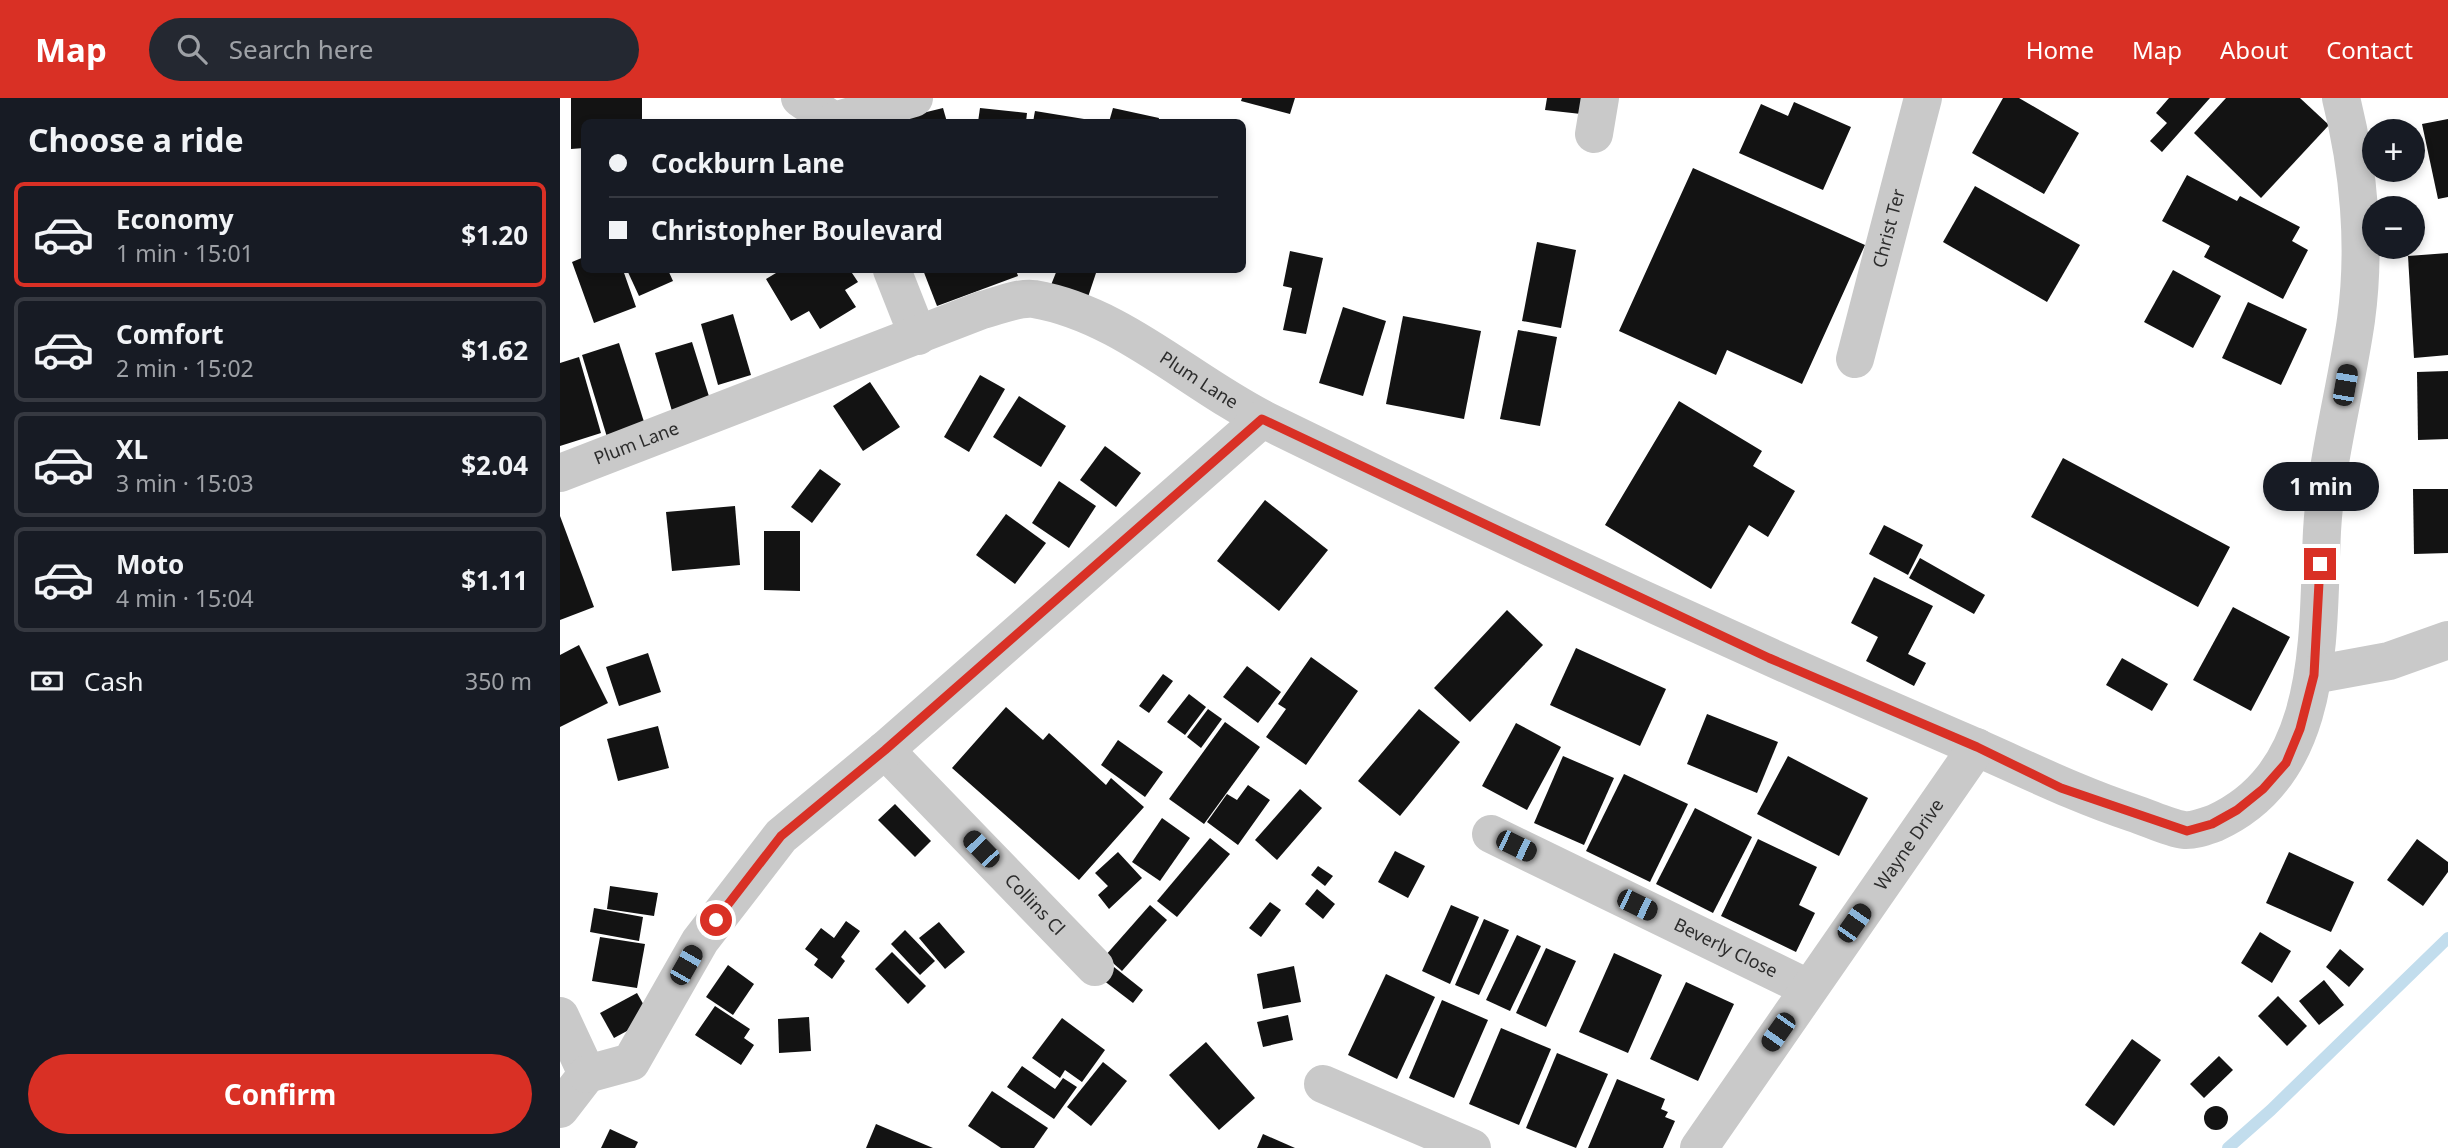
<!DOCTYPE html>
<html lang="en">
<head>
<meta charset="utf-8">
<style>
  :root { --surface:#171b24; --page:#242831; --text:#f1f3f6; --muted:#9ea1a6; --line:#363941; --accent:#d93025 }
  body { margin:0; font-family:"Noto Sans",sans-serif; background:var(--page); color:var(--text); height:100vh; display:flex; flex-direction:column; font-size:26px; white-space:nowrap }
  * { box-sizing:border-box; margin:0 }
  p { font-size:23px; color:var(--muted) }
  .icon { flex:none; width:38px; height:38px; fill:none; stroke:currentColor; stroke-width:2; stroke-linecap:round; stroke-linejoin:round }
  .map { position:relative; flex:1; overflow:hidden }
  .drawer { display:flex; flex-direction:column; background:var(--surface); width:560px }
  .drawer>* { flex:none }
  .guide { position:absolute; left:21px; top:21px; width:665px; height:154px; border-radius:10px; box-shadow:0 4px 10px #0003; display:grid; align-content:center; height:154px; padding:0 28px; background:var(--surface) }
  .buttons { position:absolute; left:1802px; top:21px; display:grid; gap:14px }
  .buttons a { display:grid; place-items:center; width:63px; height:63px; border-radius:50%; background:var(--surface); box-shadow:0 4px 10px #0003; font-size:35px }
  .end { position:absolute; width:32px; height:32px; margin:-16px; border:9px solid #d93025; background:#fff; box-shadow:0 0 0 4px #fff }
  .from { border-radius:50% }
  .bubble { position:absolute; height:49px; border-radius:24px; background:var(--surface); box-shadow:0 4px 10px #0003; font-size:23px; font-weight:700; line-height:49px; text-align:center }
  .car { position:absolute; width:21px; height:42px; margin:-21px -10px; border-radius:9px; box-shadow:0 0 5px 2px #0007; background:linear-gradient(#222 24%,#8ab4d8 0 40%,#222 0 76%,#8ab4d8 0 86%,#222 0) }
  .guide b { display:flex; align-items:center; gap:24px; height:66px; font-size:26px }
  .guide b+b { border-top:2px solid var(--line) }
  .guide i { width:18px; height:18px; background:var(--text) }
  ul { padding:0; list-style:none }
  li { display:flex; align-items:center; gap:21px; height:105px; margin:0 14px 10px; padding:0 14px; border:4px solid var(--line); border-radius:10px }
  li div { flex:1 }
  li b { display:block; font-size:26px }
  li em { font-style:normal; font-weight:700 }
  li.current { border-color:var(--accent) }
  li>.icon { width:63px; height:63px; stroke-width:1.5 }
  h2 { padding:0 28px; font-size:32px; line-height:84px }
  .pay { display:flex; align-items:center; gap:18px; height:77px; padding:0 28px; font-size:26px }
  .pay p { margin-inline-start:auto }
  .primary-button { display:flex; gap:14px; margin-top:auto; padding:14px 28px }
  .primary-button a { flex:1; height:80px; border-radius:42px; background:var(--accent); color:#fff; font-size:28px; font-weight:700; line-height:80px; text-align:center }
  header { display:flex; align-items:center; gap:42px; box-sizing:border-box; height:98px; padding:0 35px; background:var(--accent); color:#fff }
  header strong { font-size:33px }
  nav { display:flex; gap:38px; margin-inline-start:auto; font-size:24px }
  .search { width:490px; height:63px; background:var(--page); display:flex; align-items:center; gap:18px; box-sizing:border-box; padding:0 24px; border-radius:38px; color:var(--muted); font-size:26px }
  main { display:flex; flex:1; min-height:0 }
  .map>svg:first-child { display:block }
</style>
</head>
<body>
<header>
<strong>Map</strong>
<div class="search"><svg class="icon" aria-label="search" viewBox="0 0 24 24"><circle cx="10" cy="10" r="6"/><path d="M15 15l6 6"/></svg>Search here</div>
<nav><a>Home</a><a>Map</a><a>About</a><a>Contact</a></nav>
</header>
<main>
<section class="drawer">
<h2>Choose a ride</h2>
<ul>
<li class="current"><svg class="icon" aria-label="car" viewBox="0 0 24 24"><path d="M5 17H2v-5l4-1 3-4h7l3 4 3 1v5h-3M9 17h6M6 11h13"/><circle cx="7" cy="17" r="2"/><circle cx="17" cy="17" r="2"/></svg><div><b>Economy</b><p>1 min · 15:01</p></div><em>$1.20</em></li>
<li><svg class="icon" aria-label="car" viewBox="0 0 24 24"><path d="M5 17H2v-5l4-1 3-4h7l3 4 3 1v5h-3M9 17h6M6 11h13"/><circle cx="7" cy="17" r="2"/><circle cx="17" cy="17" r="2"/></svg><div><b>Comfort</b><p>2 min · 15:02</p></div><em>$1.62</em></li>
<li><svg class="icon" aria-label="car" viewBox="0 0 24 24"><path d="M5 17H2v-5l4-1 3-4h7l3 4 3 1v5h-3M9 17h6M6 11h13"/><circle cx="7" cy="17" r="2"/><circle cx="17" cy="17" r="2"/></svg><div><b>XL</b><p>3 min · 15:03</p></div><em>$2.04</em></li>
<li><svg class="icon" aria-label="car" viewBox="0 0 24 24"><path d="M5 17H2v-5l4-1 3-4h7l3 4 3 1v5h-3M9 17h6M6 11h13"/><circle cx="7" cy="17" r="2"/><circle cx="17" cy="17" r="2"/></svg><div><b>Moto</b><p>4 min · 15:04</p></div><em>$1.11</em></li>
</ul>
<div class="pay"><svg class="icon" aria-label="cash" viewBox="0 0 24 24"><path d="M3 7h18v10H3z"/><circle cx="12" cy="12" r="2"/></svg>Cash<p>350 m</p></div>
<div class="primary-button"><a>Confirm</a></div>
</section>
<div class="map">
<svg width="1888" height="1050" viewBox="0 0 1888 1050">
  <rect width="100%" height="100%" fill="#fff"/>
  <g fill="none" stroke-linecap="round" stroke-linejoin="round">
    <path stroke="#c2dded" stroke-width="12" d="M1668 1050 1711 1012 1888 840"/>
  </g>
  <g fill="#131313">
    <path d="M11 0H82V24H24V50L11 51Z"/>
    <path d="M682 0H735L730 16 681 3Z"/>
    <path d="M987 0H1032L1030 17 985 12Z"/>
    <path d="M1443 0H1459L1519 35 1484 96 1412 55Z"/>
    <path d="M1609 0H1650L1602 54 1590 43 1607 25 1596 15Z"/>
    <path d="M1666 0H1740L1769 27 1701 100 1634 35Z"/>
    <path d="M1234 4 1291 29 1263 92 1179 55 1201 6 1228 18Z"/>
    <path d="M383 10 387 24H334V22Z"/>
    <path d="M420 10 467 15 466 24H418Z"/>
    <path d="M553 10 599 20 598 24H549Z"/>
    <path d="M475 13 524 21 523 24H473Z"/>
    <path d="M1888 21V99L1878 101 1862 26Z"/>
    <path d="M1133 70 1305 147 1242 286 1167 252 1156 277 1059 233Z"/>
    <path d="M1627 77 1677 103 1680 98 1740 129 1732 143 1748 152 1723 201 1644 159 1650 148 1602 123Z"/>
    <path d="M1415 88 1520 147 1487 204 1383 144Z"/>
    <path d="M977 144 1016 152 1001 230 962 223Z"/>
    <path d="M730 153 763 160 746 236 723 232 732 190 723 188Z"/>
    <path d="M1888 155V257L1854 260 1848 158Z"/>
    <path d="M24 159V172H63L76 209 34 225 12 164Z"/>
    <path d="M67 172H108L113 183 79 198Z"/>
    <path d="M221 172H290L298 184 285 192 296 209 260 231 249 213 231 223 206 181Z"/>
    <path d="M363 172H456L458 178 377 208Z"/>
    <path d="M497 172H537L528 199 491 187Z"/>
    <path d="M1613 172 1661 198 1633 250 1584 224Z"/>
    <path d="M1688 204 1747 231 1721 287 1662 260Z"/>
    <path d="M783 209 826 223 803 298 759 285Z"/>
    <path d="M173 216 191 277 158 287 141 226Z"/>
    <path d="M843 218 921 233 904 321 826 306Z"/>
    <path d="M958 232 997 239 980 328 940 321Z"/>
    <path d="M132 244 152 308 114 320 95 255Z"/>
    <path d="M59 245 85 327 47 339 22 257Z"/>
    <path d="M19 259 41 335 0 348V265Z"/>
    <path d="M1888 273V341L1858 342 1857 274Z"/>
    <path d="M420 277 445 291 409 354 384 339Z"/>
    <path d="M310 284 340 329 303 353 273 308Z"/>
    <path d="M459 298 506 328 481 369 433 339Z"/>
    <path d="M1119 303 1202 353 1193 368 1235 393 1208 439 1189 427 1151 491 1045 427Z"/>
    <path d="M545 348 581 375 556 409 520 382Z"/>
    <path d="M1503 360 1670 449 1638 509 1471 419Z"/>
    <path d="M260 371 281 386 252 425 231 409Z"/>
    <path d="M499 383 536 408 509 450 472 425Z"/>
    <path d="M1853 391H1888V455L1854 456Z"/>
    <path d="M705 402 768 452 719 513 657 463Z"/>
    <path d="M175 408 180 467 112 473 106 414Z"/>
    <path d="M446 416 486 445 455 486 416 457Z"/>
    <path d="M0 418 34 509 0 522Z"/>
    <path d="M1324 427 1363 447 1348 477 1309 456Z"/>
    <path d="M204 433H240V493L204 492Z"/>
    <path d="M1360 460 1425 497 1414 516 1349 480Z"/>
    <path d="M1314 479 1373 508 1348 556 1366 565 1354 588 1306 563 1318 539 1291 525Z"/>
    <path d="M1673 509 1730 539 1691 613 1633 582Z"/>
    <path d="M947 512 983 547 910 624 874 590Z"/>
    <path d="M19 547 48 605 0 629V557Z"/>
    <path d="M1016 550 1106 591 1080 648 990 607Z"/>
    <path d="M88 555 101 594 59 608 46 569Z"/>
    <path d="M751 559 798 593 746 667 706 639 726 611 718 606Z"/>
    <path d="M1562 560 1608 586 1592 613 1546 587Z"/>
    <path d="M687 568 721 594 698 625 663 599Z"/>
    <path d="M603 576 613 583 589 615 579 608Z"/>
    <path d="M629 596 646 609 625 637 607 624Z"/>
    <path d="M446 609 483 642 489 635 546 687 551 680 584 709 519 782 392 670Z"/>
    <path d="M648 611 662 621 641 650 627 639Z"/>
    <path d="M859 611 900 644 840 718 798 683Z"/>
    <path d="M1147 616 1218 644 1197 695 1127 666Z"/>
    <path d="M665 624 700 649 644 726 609 701Z"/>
    <path d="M956 625 1001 649 967 712 922 688Z"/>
    <path d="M98 628 109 670 58 683 47 641Z"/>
    <path d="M558 642 603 674 585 699 541 667Z"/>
    <path d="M1003 658 1054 680 1024 747 974 725Z"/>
    <path d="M1228 658 1308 700 1279 758 1197 716Z"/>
    <path d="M1064 676 1128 706 1090 784 1026 753Z"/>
    <path d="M688 687 710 702 678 747 647 724 667 696 677 702Z"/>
    <path d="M740 691 762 710 717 762 695 742Z"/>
    <path d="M335 706 371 743 355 759 318 722Z"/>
    <path d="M1135 710 1192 739 1153 815 1096 786Z"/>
    <path d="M602 720 630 740 600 783 572 764Z"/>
    <path d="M650 740 670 756 617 819 597 803Z"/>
    <path d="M1198 741 1257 769 1239 807 1255 815 1236 854 1161 818Z"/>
    <path d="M1857 741 1888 764V774L1863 808 1827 782Z"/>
    <path d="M835 753 865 768 848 800 818 784Z"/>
    <path d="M558 754 582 780 549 811 538 797 548 788 535 775Z"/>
    <path d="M1729 754 1794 784 1771 834 1706 805Z"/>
    <path d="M758 768 773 778 765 788 751 777Z"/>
    <path d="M50 788 98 795 94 818 47 811Z"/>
    <path d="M757 791 775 806 763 821 745 806Z"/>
    <path d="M710 804 721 812 701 839 689 830Z"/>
    <path d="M590 807 607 822 562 873 545 858Z"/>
    <path d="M891 807 919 819 890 886 862 873Z"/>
    <path d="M34 810 83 819 79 843 30 834Z"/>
    <path d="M924 821 949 832 919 897 895 887Z"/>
    <path d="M286 823 300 833 281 859 285 863 272 881 254 867 258 861 245 851 261 830 274 840Z"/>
    <path d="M379 824 405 854 385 871 359 840Z"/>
    <path d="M345 832 375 863 360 877 331 846Z"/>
    <path d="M1700 834 1731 853 1712 885 1681 865Z"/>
    <path d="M957 837 981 848 950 913 926 902Z"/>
    <path d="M40 839 85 846 77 890 32 883Z"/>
    <path d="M986 850 1016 863 986 929 956 915Z"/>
    <path d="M1780 851 1804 871 1789 889 1766 869Z"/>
    <path d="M332 854 366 888 348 906 315 871Z"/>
    <path d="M1054 855 1102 877 1068 955 1019 934Z"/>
    <path d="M168 867 194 886 173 917 146 899Z"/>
    <path d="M734 868 741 904 703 911 697 876Z"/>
    <path d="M554 869 583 892 573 905 543 882Z"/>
    <path d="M826 876 875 899 837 981 788 957Z"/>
    <path d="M1764 882 1784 907 1759 927 1739 903Z"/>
    <path d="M1126 884 1174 906 1138 983 1090 961Z"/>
    <path d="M77 895 91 920 54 940 40 915Z"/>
    <path d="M1718 898 1747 928 1727 948 1698 918Z"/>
    <path d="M882 902 928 922 894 1000 849 980Z"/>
    <path d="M155 908 190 931 184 940 194 947 181 967 135 937Z"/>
    <path d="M728 917 733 942 703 949 697 924Z"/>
    <path d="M249 919 251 953 219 955 218 921Z"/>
    <path d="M502 920 545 952 522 984 505 972 500 980 472 960Z"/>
    <path d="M941 930 991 951 959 1027 909 1006Z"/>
    <path d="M1572 941 1601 962 1554 1028 1525 1007Z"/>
    <path d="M646 944 695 1000 659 1032 609 977Z"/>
    <path d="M997 955 1048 976 1016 1050 966 1030Z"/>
    <path d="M1659 958 1673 972 1644 1000 1630 986Z"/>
    <path d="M543 964 567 983 531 1028 507 1009Z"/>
    <path d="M462 968 495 991 503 980 517 989 494 1021 447 989Z"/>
    <path d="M1057 981 1105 1001 1101 1011 1108 1014 1105 1019 1115 1023 1103 1050H1028Z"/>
    <path d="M432 993 488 1030 474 1050H441L408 1028Z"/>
    <circle cx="1656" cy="1020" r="12"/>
    <path d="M316 1026 373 1050H306Z"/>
    <path d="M50 1031 78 1044 75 1050H41Z"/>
    <path d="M703 1036 735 1050H697Z"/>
  </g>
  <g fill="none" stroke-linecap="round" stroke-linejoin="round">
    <g stroke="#c9c9c9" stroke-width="38">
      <path d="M240 0 275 24"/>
      <path d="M274 23 354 0"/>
      <path d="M1034 36 1040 0"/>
      <path d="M332 172 358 238"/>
      <path id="s1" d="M1295 261 1363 0"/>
      <path id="s2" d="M0 375 422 212C438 208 458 199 474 201 562 216 631 286 709 324 935 435 1165 541 1397 641 1456 666 1512 695 1573 715 1589 720 1608 730 1624 732 1633 733 1646 728 1655 725 1767 674 1757 536 1762 433 1766 362 1786 292 1796 222 1806 149 1799 71 1781 0"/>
      <path d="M1753 577 1829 563 1888 542"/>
      <path id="s3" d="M325 652 535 869"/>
      <path id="s4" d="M931 736 1248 890"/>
      <path d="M0 918 27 976 0 1011"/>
      <path d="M27 976 71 964 140 843 221 738 325 652 702 321"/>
      <path d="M763 986 912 1050"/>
      <path id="s5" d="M1139 1050 1417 649"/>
    </g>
  </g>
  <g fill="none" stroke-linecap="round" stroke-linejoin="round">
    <path stroke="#d93025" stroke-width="9" d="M156 822 221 738 325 652 702 321 1209 560 1417 649 1501 690 1627 733 1652 726 1677 712 1703 691 1726 665 1740 631 1754 577 1760 466"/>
  </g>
  <g text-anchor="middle" stroke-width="7" stroke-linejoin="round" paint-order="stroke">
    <g font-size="18" fill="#2c2c2c" stroke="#fff">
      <text dy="6" stroke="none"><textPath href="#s1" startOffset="135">Christ Ter</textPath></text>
      <text dy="6" stroke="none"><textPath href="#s2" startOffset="691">Plum Lane</textPath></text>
      <text dy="6" stroke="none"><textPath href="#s2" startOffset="82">Plum Lane</textPath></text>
      <text dy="6" stroke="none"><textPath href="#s5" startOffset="369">Wayne Drive</textPath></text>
      <text dy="6" stroke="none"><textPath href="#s3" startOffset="215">Collins Cl</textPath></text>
      <text dy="6" stroke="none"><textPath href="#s4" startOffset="261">Beverly Close</textPath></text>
    </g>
  </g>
</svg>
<div class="buttons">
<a>+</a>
<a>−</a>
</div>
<i class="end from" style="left:156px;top:822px"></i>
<i class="end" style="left:1760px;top:466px"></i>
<div class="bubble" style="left:1703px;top:364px;width:116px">1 min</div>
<i class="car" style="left:1785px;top:287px;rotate:10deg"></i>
<i class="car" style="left:956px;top:748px;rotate:116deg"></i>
<i class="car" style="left:421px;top:751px;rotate:316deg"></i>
<i class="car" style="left:1077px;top:807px;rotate:116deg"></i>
<i class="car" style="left:1294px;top:825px;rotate:35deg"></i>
<i class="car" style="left:126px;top:867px;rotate:30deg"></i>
<i class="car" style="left:1218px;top:934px;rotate:215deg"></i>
<div class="guide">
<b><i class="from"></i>Cockburn Lane</b>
<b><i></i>Christopher Boulevard</b>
</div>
</div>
</main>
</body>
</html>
